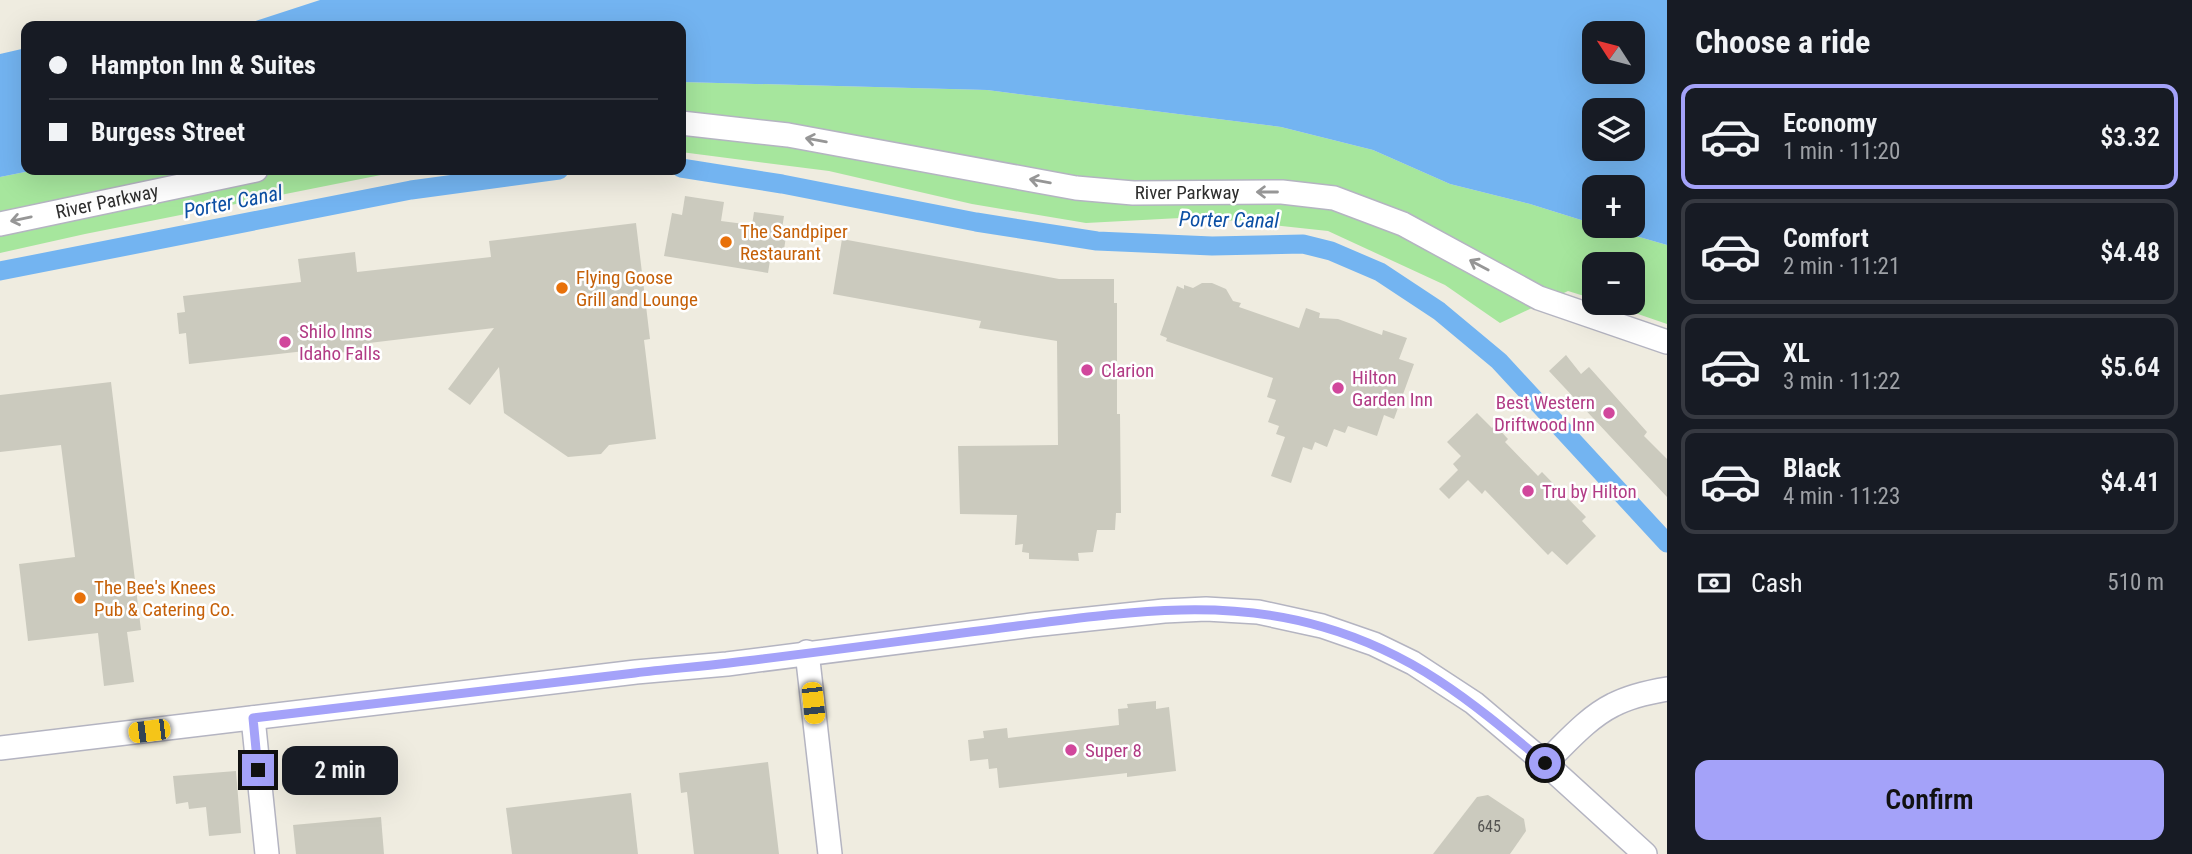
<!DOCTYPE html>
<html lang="en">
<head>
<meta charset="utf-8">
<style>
  :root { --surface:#171b24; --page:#20242c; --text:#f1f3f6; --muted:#9ea1a6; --line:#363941; --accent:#a4a2f9 }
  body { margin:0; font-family:"Roboto Condensed",sans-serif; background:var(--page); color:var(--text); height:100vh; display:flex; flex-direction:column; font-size:26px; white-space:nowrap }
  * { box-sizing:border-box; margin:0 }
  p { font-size:23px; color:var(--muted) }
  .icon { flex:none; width:38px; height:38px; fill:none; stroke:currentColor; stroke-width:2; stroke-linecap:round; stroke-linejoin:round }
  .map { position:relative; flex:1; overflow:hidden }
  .panel { display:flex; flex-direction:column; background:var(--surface); width:525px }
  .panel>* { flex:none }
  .top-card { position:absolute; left:21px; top:21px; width:665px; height:154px; border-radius:14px; box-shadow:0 7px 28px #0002; display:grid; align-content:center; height:154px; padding:0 28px; background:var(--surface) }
  .needle { width:46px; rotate:306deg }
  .fabs { position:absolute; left:1582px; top:21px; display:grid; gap:14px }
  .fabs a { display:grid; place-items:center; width:63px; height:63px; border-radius:14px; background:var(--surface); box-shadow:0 7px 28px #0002; font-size:35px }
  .end { position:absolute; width:32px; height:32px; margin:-16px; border:9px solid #a4a2f9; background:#111; box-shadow:0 0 0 4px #111 }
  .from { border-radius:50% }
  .bubble { position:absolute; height:49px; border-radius:14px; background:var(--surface); box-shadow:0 7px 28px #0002; font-size:23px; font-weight:600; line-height:49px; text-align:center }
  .car { position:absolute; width:21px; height:42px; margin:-21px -10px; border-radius:9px; box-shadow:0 0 5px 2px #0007; background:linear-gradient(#f5c518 24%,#345 0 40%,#f5c518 0 76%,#345 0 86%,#f5c518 0) }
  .top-card b { display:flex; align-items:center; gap:24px; height:66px; font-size:26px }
  .top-card b+b { border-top:2px solid var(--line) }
  .top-card i { width:18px; height:18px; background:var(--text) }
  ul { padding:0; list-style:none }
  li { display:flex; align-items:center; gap:21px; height:105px; margin:0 14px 10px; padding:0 14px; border:4px solid var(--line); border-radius:14px }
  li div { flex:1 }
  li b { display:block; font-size:26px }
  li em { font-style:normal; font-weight:600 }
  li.active { border-color:var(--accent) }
  li>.icon { width:63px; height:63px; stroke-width:1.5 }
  h2 { padding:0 28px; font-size:32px; line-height:84px }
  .pay { display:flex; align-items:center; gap:18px; height:77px; padding:0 28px; font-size:26px }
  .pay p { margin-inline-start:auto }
  .action { display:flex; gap:14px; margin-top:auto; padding:14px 28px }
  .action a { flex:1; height:80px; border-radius:14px; background:var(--accent); color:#111; font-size:28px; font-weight:600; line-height:80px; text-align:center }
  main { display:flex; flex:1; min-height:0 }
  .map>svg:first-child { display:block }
</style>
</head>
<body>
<main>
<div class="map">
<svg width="1667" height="854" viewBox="0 0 1667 854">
  <rect width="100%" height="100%" fill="#efece0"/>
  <g fill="#a6e69d">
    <path d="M681 82 987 90 1281 127 1373 150 1450 184 1530 204 1594 224V226H1601L1667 245V324L1606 303H1633V264H1594V299L1568 291 1500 323 1445 285 1328 231 1199 217 1086 223 972 204 829 171 681 152Z"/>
    <path d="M35 170H406L85 234 0 253V177Z"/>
  </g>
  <g fill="#73b4f1" fill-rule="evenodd">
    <path d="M320 0H1667V245L1601 226H1633V187H1594V224L1530 204 1450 184 1373 150 1281 127 987 90 681 82V26H240ZM1594 33H1633V72H1594ZM1633 110V149H1594V110Z"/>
    <path d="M26 48V170H35L0 177V54Z"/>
  </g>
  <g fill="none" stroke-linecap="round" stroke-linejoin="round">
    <g stroke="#73b4f1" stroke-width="19">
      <path d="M681 168 782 184 976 222 1097 241 1212 246 1303 244 1331 251 1380 272 1439 311 1499 361 1667 543"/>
      <path d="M0 271 411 190 559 170"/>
    </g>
  </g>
  <g fill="#cbcabe">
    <path d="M685 196 724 202 721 221 752 225 754 212 784 216 782 229 787 230 783 256 771 254 768 273 664 256 672 213 682 215Z"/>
    <path d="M636 223 650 339 644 340 656 439 609 445 601 454 568 457 504 413 499 367 470 405 448 389 494 328 369 343 370 349 306 357 305 351 189 364 186 333 179 334 177 313 185 312 183 296 301 282 298 259 355 252 357 272 491 257 489 241Z"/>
    <path d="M842 239 1059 279H1114V303H1117V414H1120L1121 513H1116L1115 530H1097L1093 552 1078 553 1079 561 1029 559V553L1022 552 1023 544 1015 545 1017 515 960 514 958 446 1058 445 1057 341 979 328 981 321 833 294Z"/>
    <path d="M1202 283H1212L1226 289 1233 301 1241 303 1239 307 1299 328 1306 308 1320 313 1319 318 1338 319 1382 335 1383 330 1407 338 1399 359 1414 364 1394 419 1384 415 1377 436 1348 426 1345 433 1334 429 1327 447 1315 442 1312 450 1303 447 1291 483 1271 476 1285 437 1276 434 1279 426 1268 422 1276 400 1267 397 1273 378 1166 341 1167 338 1160 335 1177 286 1184 289V285L1193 288Z"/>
    <path d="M1566 355 1581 374 1589 367 1647 432 1644 436 1667 459V497L1549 371Z"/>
    <path d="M111 382 141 630 127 632 134 682 104 686 98 633 28 641 19 564 75 557 61 445 0 452V395Z"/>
    <path d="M1477 413 1492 428 1495 425 1508 439 1505 442 1538 476 1542 472 1586 517 1582 521 1596 536 1567 565 1552 551 1548 555 1485 490 1482 494 1468 480 1449 499 1439 489 1458 470 1453 464 1461 456 1447 442Z"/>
    <path d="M1156 701V709L1169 707 1176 771 1127 777V773L999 788 997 768 989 769 988 759 970 761 968 740 984 738 983 731 1007 728 1008 738 1119 725 1118 709 1128 708 1127 704Z"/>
    <path d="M768 762 779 854H694L687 792 681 793 679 773Z"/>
    <path d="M236 771 241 833 209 836 206 807 189 809 188 802 176 804 173 776Z"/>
    <path d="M631 793 638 854H512L506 808Z"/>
    <path d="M1488 795 1524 819 1526 831 1510 854H1433L1477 797Z"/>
    <path d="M381 817 384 854H296L293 825Z"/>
  </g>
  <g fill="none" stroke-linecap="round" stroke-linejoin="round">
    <defs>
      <g id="minor">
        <path d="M681 123 788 135 1076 188 1133 193 1282 192 1334 198 1403 224 1539 298 1667 342"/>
        <path d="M0 224 256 170"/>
        <path d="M807 652 830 854"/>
        <path d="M253 718 267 854"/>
        <path d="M0 748 636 672 727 664 1032 625 1164 611 1206 609 1258 612 1322 626 1374 644 1413 663 1474 703 1545 763 1645 854"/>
        <path d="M1545 763C1566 743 1587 718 1613 705 1630 696 1649 692 1667 689"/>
      </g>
    </defs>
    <use href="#minor" stroke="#b4b4c1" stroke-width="26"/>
    <use href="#minor" stroke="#fff" stroke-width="23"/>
  </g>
  <defs><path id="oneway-shaft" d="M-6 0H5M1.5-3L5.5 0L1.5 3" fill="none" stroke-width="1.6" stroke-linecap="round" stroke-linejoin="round" transform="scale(1.75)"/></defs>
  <g stroke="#969696">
    <use href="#oneway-shaft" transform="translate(816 140) rotate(-170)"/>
    <use href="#oneway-shaft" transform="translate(1040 181) rotate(-170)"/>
    <use href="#oneway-shaft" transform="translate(1267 192) rotate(180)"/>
    <use href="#oneway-shaft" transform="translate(21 219) rotate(168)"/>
    <use href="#oneway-shaft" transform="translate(1479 265) rotate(-152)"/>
  </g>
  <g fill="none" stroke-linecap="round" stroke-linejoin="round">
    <path stroke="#a4a2f9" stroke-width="9" d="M258 770 253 718C380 703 507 687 635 673 666 669 697 667 729 663 822 652 916 639 1009 627 1114 614 1220 596 1323 627 1416 654 1473 703 1545 763"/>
  </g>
  <g fill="#e8710a" stroke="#fff" stroke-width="2.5">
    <circle cx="726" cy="242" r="7"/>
    <circle cx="562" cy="288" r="7"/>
    <circle cx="80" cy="598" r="7"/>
  </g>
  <g fill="#d1479c" stroke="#fff" stroke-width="2.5">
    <circle cx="285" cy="342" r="7"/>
    <circle cx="1087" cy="370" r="7"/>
    <circle cx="1338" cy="388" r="7"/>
    <circle cx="1609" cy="413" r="7"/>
    <circle cx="1528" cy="491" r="7"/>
    <circle cx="1071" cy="750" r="7"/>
  </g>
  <g text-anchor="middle" stroke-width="5" stroke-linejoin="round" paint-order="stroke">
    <g font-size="16" fill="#555552">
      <text x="1489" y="832">645</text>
    </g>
    <g font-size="19" fill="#2e2e2e" stroke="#fff">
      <text x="1187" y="199">River Parkway</text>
      <text transform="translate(107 201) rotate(-12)" y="7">River Parkway</text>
    </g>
    <g font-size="19" fill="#c56008" stroke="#fff" text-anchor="start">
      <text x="740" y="238">The Sandpiper<tspan x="740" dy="22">Restaurant</tspan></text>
      <text x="576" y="284">Flying Goose<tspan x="576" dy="22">Grill and Lounge</tspan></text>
      <text x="94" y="594">The Bee's Knees<tspan x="94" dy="22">Pub &amp; Catering Co.</tspan></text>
    </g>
    <g font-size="19" fill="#b23c85" stroke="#fff" text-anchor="start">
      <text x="299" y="338">Shilo Inns<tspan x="299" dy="22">Idaho Falls</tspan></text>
      <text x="1101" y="377">Clarion</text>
      <text x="1352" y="384">Hilton<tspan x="1352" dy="22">Garden Inn</tspan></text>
      <text x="1595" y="409" text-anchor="end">Best Western<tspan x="1595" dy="22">Driftwood Inn</tspan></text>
      <text x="1542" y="498">Tru by Hilton</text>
      <text x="1085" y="757">Super 8</text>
    </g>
    <g font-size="21" font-style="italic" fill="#0b4fa4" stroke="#fff">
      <text transform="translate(233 202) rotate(-11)" y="7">Porter Canal</text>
      <text transform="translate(1229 220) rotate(1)" y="7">Porter Canal</text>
    </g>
  </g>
</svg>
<div class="fabs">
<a><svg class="needle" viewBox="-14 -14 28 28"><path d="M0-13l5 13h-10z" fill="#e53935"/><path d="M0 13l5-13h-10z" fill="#9ea1a6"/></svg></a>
<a><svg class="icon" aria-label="layers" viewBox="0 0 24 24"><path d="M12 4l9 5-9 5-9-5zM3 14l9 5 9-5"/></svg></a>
<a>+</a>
<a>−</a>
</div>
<i class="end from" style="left:1545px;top:763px"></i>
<i class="end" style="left:258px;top:770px"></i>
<div class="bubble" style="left:282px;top:746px;width:116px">2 min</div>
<i class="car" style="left:813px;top:703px;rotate:174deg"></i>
<i class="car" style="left:149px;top:731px;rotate:263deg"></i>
<div class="top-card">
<b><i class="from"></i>Hampton Inn &amp; Suites</b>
<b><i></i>Burgess Street</b>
</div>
</div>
<section class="panel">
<h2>Choose a ride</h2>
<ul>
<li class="active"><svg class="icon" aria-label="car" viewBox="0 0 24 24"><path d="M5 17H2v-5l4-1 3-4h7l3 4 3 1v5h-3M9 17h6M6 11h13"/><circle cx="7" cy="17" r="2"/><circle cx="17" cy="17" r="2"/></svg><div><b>Economy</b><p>1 min · 11:20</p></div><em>$3.32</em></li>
<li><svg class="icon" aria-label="car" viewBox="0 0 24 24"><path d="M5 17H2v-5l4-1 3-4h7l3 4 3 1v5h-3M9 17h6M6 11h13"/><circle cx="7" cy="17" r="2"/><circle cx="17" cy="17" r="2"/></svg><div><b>Comfort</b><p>2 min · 11:21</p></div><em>$4.48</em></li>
<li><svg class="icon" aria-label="car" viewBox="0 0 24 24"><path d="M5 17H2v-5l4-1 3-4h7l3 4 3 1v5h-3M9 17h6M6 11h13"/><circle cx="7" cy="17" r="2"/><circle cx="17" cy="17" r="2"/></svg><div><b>XL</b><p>3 min · 11:22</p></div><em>$5.64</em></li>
<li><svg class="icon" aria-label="car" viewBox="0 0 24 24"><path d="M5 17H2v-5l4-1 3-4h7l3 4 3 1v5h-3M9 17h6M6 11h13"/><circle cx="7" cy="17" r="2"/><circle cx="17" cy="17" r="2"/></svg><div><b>Black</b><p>4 min · 11:23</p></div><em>$4.41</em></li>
</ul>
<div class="pay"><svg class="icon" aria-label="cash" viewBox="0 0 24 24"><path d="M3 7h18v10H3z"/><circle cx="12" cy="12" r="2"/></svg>Cash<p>510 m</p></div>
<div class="action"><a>Confirm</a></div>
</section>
</main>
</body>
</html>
